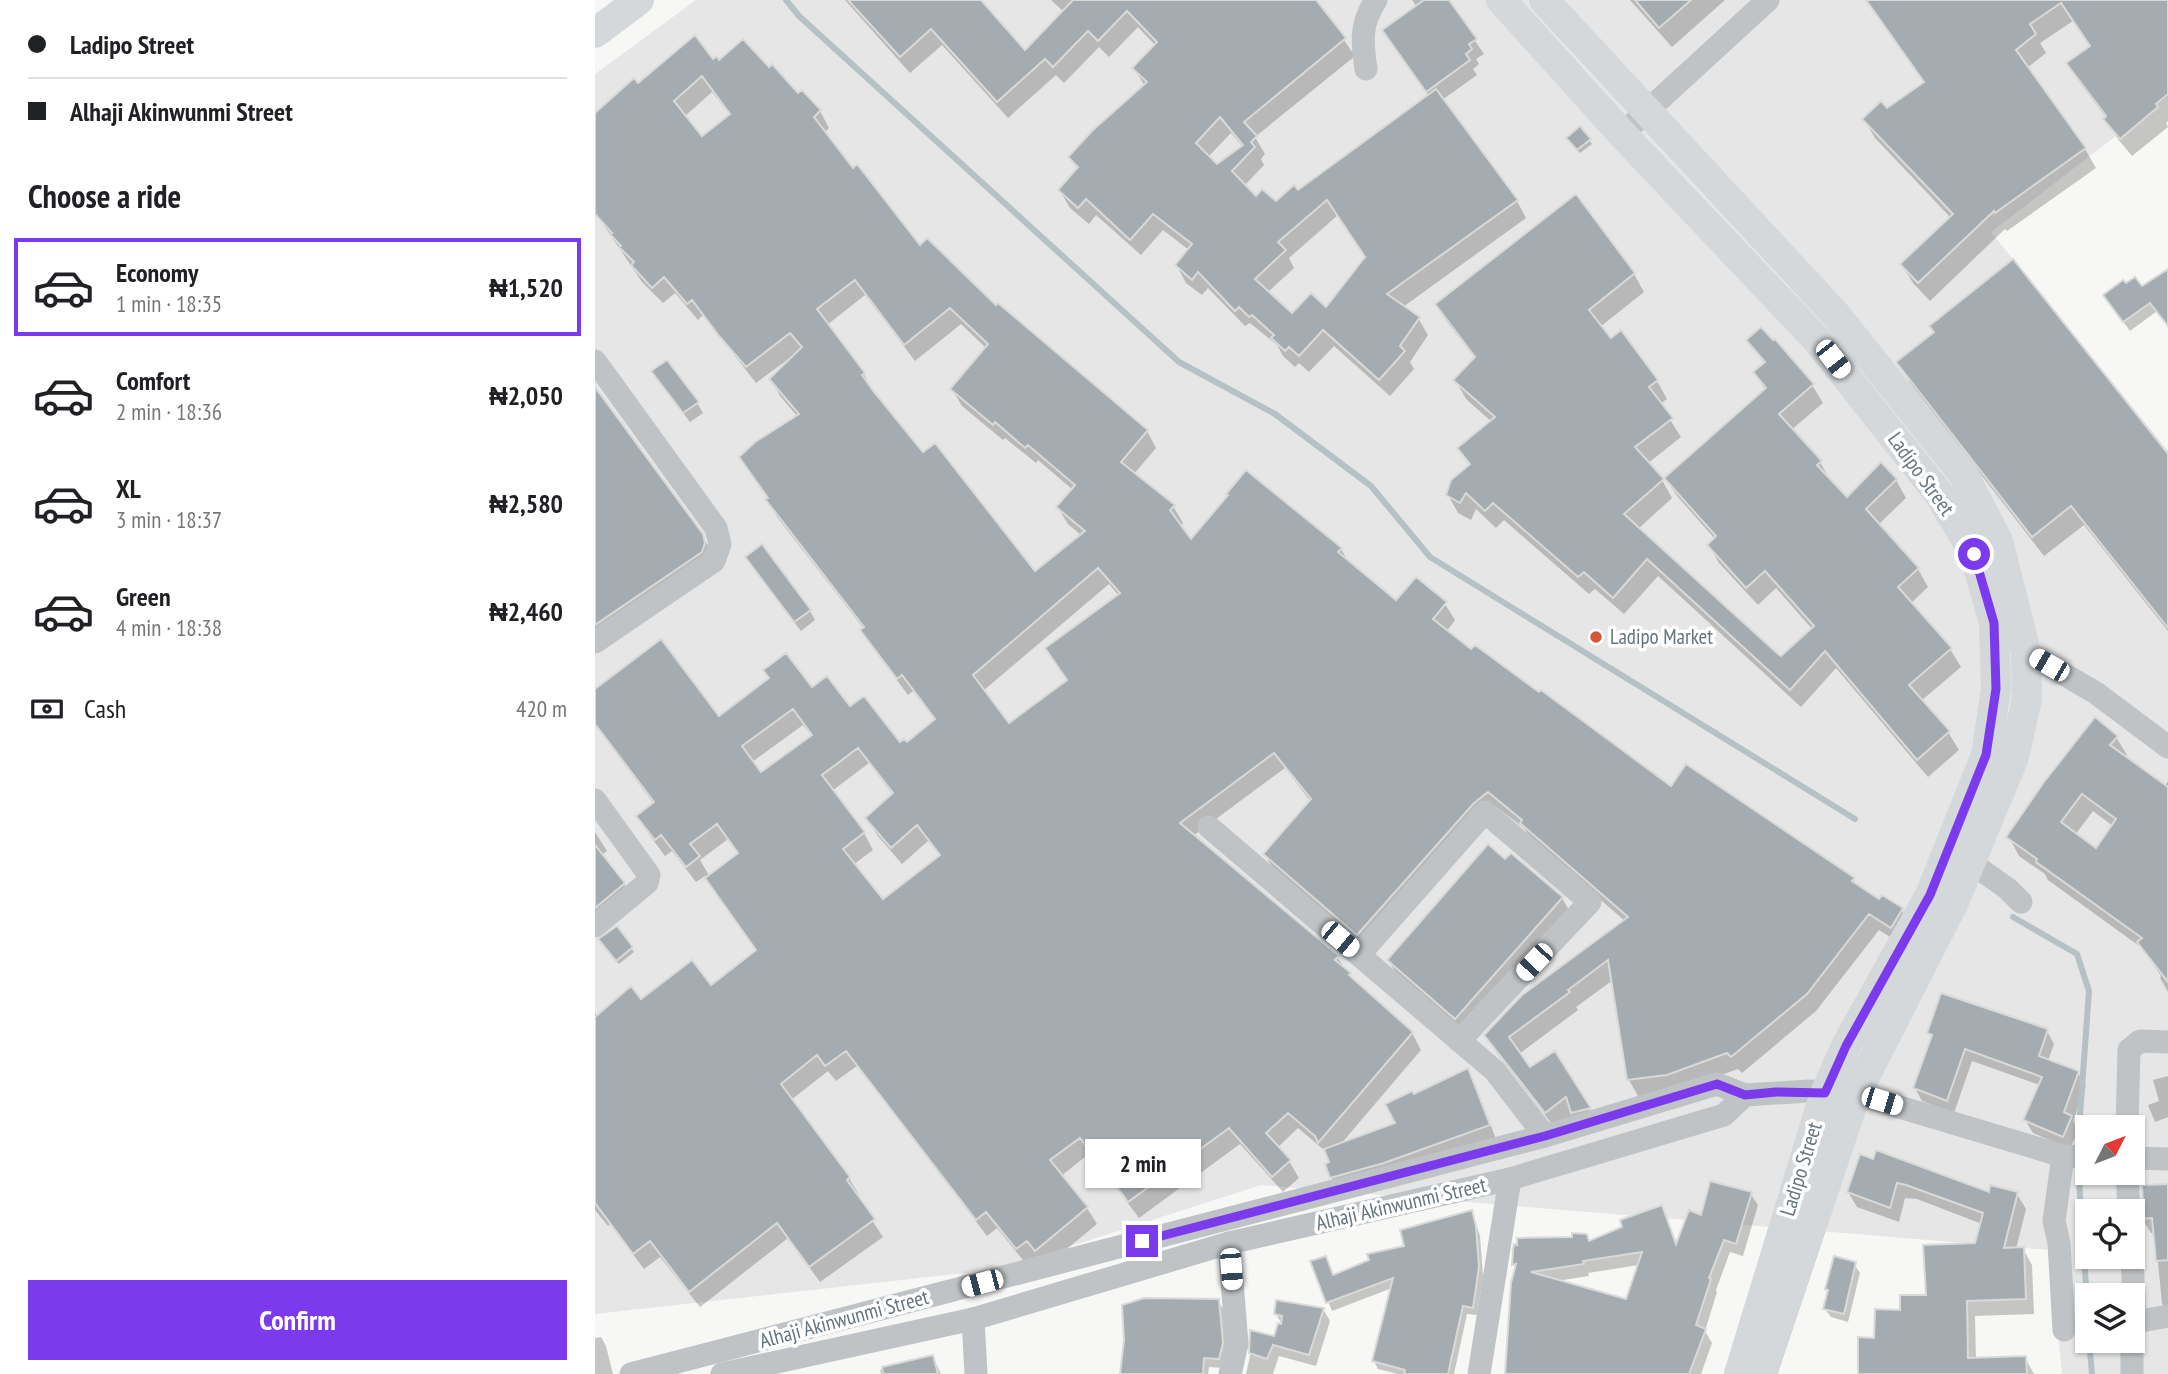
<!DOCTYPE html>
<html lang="en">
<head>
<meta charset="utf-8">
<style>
  :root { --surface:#fff; --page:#f6f6f6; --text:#202124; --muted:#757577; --line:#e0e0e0; --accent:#7c3aed }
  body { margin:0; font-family:"PT Sans Narrow",sans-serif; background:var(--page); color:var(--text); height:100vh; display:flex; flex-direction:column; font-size:26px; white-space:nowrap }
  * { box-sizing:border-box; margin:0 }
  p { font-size:23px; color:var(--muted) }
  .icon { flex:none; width:38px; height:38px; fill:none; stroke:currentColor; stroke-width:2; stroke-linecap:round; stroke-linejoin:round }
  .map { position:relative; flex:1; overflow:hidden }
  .panel { display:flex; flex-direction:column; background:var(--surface); width:595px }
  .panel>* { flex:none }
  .top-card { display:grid; align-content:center; height:154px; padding:0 28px; background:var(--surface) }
  .needle { width:46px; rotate:48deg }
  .tools { position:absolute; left:1480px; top:1115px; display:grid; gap:14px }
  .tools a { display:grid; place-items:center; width:70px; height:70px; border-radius:0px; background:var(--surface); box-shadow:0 2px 5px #0004; font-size:35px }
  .end { position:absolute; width:32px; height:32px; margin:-16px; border:9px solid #7c3aed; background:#fff; box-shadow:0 0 0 4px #fff }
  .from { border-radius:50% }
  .bubble { position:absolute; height:49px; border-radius:0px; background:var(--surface); box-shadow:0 2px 5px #0004; font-size:23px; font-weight:700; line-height:49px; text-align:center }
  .car { position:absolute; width:21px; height:42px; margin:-21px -10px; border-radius:9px; box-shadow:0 0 5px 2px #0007; background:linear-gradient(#fff 24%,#345 0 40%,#fff 0 76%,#345 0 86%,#fff 0) }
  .top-card b { display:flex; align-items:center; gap:24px; height:66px; font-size:26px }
  .top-card b+b { border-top:2px solid var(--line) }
  .top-card i { width:18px; height:18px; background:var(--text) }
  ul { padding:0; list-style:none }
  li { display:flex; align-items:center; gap:21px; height:98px; margin:0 14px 10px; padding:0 14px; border:4px solid transparent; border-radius:0px }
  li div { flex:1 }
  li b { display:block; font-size:26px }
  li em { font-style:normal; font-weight:700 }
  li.selected { border-color:var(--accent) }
  li>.icon { width:63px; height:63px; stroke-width:1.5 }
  h2 { padding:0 28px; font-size:32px; line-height:84px }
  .pay { display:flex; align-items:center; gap:18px; height:77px; padding:0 28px; font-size:26px }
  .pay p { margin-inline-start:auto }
  .button { display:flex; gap:14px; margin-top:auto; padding:14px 28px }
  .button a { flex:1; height:80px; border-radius:0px; background:var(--accent); color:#fff; font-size:28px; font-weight:700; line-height:80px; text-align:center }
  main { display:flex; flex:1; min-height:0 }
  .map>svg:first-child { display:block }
</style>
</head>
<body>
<main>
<section class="panel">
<div class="top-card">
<b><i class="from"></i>Ladipo Street</b>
<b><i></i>Alhaji Akinwunmi Street</b>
</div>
<h2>Choose a ride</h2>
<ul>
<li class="selected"><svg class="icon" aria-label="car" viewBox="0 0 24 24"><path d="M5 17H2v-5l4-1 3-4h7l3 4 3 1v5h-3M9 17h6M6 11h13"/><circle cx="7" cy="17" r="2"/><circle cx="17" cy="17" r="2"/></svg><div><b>Economy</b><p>1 min · 18:35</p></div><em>₦1,520</em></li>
<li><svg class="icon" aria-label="car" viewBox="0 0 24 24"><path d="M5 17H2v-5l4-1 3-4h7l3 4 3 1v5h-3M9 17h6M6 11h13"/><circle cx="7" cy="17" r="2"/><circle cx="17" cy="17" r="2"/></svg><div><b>Comfort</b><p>2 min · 18:36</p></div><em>₦2,050</em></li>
<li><svg class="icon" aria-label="car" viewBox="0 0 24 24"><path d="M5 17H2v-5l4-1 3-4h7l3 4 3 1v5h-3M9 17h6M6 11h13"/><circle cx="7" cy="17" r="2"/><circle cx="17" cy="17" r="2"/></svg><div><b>XL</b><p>3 min · 18:37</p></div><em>₦2,580</em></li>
<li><svg class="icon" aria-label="car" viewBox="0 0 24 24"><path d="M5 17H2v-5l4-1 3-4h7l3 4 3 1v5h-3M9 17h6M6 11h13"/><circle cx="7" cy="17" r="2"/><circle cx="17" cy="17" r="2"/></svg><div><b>Green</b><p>4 min · 18:38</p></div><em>₦2,460</em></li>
</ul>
<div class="pay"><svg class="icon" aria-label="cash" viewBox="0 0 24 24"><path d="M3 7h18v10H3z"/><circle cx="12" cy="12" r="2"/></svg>Cash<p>420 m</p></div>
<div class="button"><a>Confirm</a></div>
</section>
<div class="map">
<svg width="1573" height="1374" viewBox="0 0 1573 1374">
  <rect width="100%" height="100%" fill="#f7f7f5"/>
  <path fill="#e5e6e5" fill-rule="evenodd" d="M101 0H1573V96L1396 232 1573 451V1374H1467L1455 1250 666 1185 405 1269 0 1314V74ZM1493 1127H1538V1172H1493ZM1493 1211H1538V1256H1493ZM1493 1295H1538V1340H1493Z"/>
  <g fill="#0003" fill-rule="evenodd">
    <path d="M250 0H384L430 52 469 12 456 0H721L760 56 660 137 670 154 666 159 669 165 649 186 661 198 681 204 703 193 834 96 789 31 822 7 817 0H852L889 54 881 59 884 64 878 69 882 75 847 100 922 201 931 218 808 307 823 318 833 335 815 362 819 369 795 396 739 346 714 372 704 363 700 367 688 356 682 345 655 323 650 326 613 288 607 295 591 283 582 266 594 250 568 230 546 255 501 215 494 224 475 208 465 191 483 170 475 157 550 86 539 68 561 46 543 27 514 57 504 47 469 83 461 75 413 118 347 45 315 73ZM636 133 648 147 622 166 613 157ZM743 215 771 258 731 309 697 315 672 293 699 268 694 258Z"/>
    <path d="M1035 0H1130L1077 47Z"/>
    <path d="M1281 0H1573V121L1571 123 1573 127 1537 156 1522 138 1512 119 1484 82 1473 64 1496 48 1478 21 1445 43 1451 53 1432 68 1490 149 1501 168 1412 231 1410 229 1335 301 1318 283 1307 265 1356 218 1280 138 1269 119 1292 110 1330 84 1276 4Z"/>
    <path d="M118 62 174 70 225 111 234 128 229 133 325 248 402 308 552 431 561 448 539 474 578 506 588 523 585 527 596 542 746 549 754 563 802 602 850 604 860 620 851 632 877 652 1077 788 1258 879 1263 887 1285 902 1306 909 1316 926 1306 944 1284 930 1221 1011 1147 1073 1143 1069 1082 1091 1043 1096 1034 1080 1018 980 981 1007 983 1010 924 1054 935 1069 960 1053 1004 1125 987 1130 979 1115 960 1128 901 1052 891 1035 1030 921 936 840 930 829 903 808 889 820 772 951 679 871 670 854 716 802 690 768 598 836 742 957 759 982 817 1033 826 1050 745 1145 803 1124 818 1097 873 1071 880 1084 901 1139 744 1190 736 1177V1163L729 1150 703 1128 682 1148 694 1161 704 1178 688 1192 645 1144 544 1218 495 1153 466 1176 492 1208 502 1224 451 1266 442 1256 432 1265 402 1228 392 1236 262 1066 241 1081 233 1071 196 1100 254 1178 264 1195 261 1196 288 1237 225 1282 193 1238 105 1307 65 1257 49 1269 15 1224 13 1226 0 1210V1013L3 1017 46 1001 115 988 162 951 122 896 110 876 101 882 77 851 70 856 53 833 43 817 59 804 0 725V692L124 719 216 690 255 709 304 745 312 744 341 721 318 691 313 695 277 647 267 630 269 629 182 517 174 499 146 457 203 417 185 396 176 379 197 359 196 357 161 383 108 315 103 320 80 293 68 303 47 282 0 212V119L43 85ZM117 92 136 116 106 138 89 117ZM270 295 320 361 366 324 391 348 357 389 367 406 408 440 410 438 441 463 443 460 478 490 463 508 473 524 487 536 439 574 328 454 277 392 269 374 232 325ZM514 584 524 596 473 680 414 726 388 691ZM208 725 218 737 166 774 157 762ZM274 763 298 795 272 818 282 835 307 864 333 841 346 857 287 902 258 865 278 850 269 833 237 791ZM133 839 144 855 115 877 105 860Z"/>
    <path d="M994 140 997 144 985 153 976 143Z"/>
    <path d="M981 196 1039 274 1049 292 1005 327 1015 341 1062 381 1072 399 1065 404 1086 437 1052 464 1067 480 1077 498 1043 529 1186 658 1218 630 1181 588 1163 605 1124 563 1114 545 1120 539 1082 496 1071 478 1171 391 1160 373 1170 365 1154 340 1217 385 1228 403 1196 430 1225 462 1235 480 1252 500 1286 465 1301 480 1311 498 1283 525 1323 569 1333 587 1315 604 1355 649 1366 667 1326 701 1353 732 1364 750 1333 777 1241 668 1206 707 1063 576 1029 614 1000 589 994 594 909 520 901 528 881 509 876 520 863 513 853 495 875 466 864 448 897 422 871 399 861 381 881 359 852 322 842 305Z"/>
    <path d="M1573 271V326L1562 311 1535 331 1516 305 1530 286 1546 289Z"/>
    <path d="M1304 363 1570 454 1573 452V631L1489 525 1449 556 1315 383Z"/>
    <path d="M64 381 102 403 108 413 95 422Z"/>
    <path d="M0 391 107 535 117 553 0 650Z"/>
    <path d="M158 567 215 611 220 620 206 631Z"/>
    <path d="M1521 737 1532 755 1530 757 1570 786 1573 781V992L1565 978 1566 976 1547 948 1453 880 1450 874 1424 856 1414 837ZM1498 811 1518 826 1501 850 1480 835Z"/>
    <path d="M0 832 12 851 6 855 29 884 39 900 0 933Z"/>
    <path d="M911 862 967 898 978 918 873 1038 806 981 794 961Z"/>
    <path d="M8 944 36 948 39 952 24 964Z"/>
    <path d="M1452 1031 1459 1044 1453 1061 1483 1073 1491 1086 1478 1121 1483 1130 1475 1149 1438 1133 1430 1120 1445 1085 1377 1061 1359 1113 1327 1101 1320 1088 1338 1039 1334 1033Z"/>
    <path d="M1573 1076V1117L1560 1122 1553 1105 1564 1101 1558 1080Z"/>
    <path d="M1267 1156 1395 1194H1422L1431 1209 1421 1249H1428L1437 1265 1439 1314 1380 1316 1381 1359 1430 1358 1439 1374H1265L1280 1339 1307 1312 1332 1297 1382 1245 1387 1224 1322 1199 1310 1198 1304 1222 1262 1207 1253 1192Z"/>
    <path d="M1573 1186V1314L1567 1303 1560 1233H1556L1547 1218Z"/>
    <path d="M1155 1193 1163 1205 1148 1256 1135 1252 1121 1290 1122 1292 1110 1331 1117 1343 1106 1374H912L921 1269 919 1264 979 1238 991 1235 995 1242 1029 1228 1066 1207 1083 1245 1107 1218ZM1044 1265 1033 1301 962 1281 994 1276 993 1273Z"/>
    <path d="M877 1212 885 1236 888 1276 882 1315 872 1314 859 1374H803L783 1369 779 1361 797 1288 737 1311 717 1262 730 1258 739 1276 811 1248Z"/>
    <path d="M1259 1264 1265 1273 1253 1322 1236 1317 1230 1309 1234 1292 1232 1289Z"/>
    <path d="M623 1301 629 1310 632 1354 629 1368 614 1367 613 1374H527Z"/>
    <path d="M728 1309 735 1321 721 1366 684 1356 678 1374H651L657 1347 680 1338 688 1326 681 1314Z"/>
    <path d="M6 1337 11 1346 18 1374H0V1338Z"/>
    <path d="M338 1357 346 1374H286L285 1370Z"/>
  </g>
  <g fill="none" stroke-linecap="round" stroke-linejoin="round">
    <g stroke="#b6c1c5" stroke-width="6">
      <path d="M191 0 204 16 584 362 680 414 776 486 835 557 1260 819"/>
      <path d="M1418 917 1482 954 1494 991 1484 1129"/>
      <path d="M1484 1180 1493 1316"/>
      <path d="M1494 1340 1497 1374"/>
    </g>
  </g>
  <g fill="#a5acb1" stroke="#d9d9d7" stroke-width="2" fill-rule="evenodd">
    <path d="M253 0H386L430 50 478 0H721L751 38 649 122 662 136 656 142 660 147 637 171 661 196 667 189 681 201 699 185 703 190 841 89 923 200 792 294 825 317 805 346 810 351 784 380 728 330 704 356 694 347 690 351 676 338 679 335 657 315 654 317 644 307 640 311 603 272 597 280 580 265 597 244 558 214 535 240 491 199 483 208 463 190 483 167 473 157 498 130 552 82 537 68 562 42 532 11 503 41 493 31 458 67 450 59 402 102 336 29 305 57ZM625 117 648 145 622 164 601 143ZM732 200 770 257 731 307 716 293 697 313 660 279 691 250 683 242Z"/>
    <path d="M829 0H854L882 39 874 44 877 49 871 54 875 60 831 92 787 30Z"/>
    <path d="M1040 0H1096L1064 28Z"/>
    <path d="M1271 0H1573V94L1561 104 1563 107 1525 139 1508 119 1511 116 1471 63 1495 46 1466 3 1435 24 1441 34 1421 50 1491 148 1400 213 1399 211 1323 283 1305 264 1358 214 1267 119 1286 101 1292 108 1329 82Z"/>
    <path d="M100 35 118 59 122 56 124 60 148 39 174 67 177 64 203 93 207 90 226 110 219 117 258 168 262 164 325 245 332 238 401 305 403 303 553 430 526 462 580 505 575 510 596 539 633 495 631 494 651 470 747 548 743 552 801 600 821 577 852 602 838 619 876 649 880 645 944 692 946 690 1076 786 1091 764 1260 878 1257 881 1284 899 1287 895 1308 908 1296 928 1274 914 1212 994 1136 1057 1132 1053 1072 1075 1032 1080 1013 960 973 990 975 992 914 1037 935 1067 960 1051 996 1108 976 1113 971 1097 950 1113 889 1035 927 995 1033 917 925 823 927 820 893 792 879 803 762 935 668 854 716 799 679 753 585 823 744 956 740 960 756 973 754 975 818 1032 723 1143 720 1136 693 1113 671 1133 696 1160 677 1177 634 1128 533 1202 485 1138 455 1160 493 1207 440 1251 432 1241 421 1249 391 1212 381 1220 251 1051 230 1066 222 1055 186 1084 255 1177 252 1180 280 1219 214 1267 182 1223 94 1292 55 1241 38 1254 0 1203V1017L36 986 46 999 97 960 116 985 161 950 110 878 143 853 122 824 95 844 105 856 91 867 66 835 60 840 41 816 59 802 0 724V689L66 639 124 716 174 678 168 670 191 653 217 687 232 676 255 706 269 696 305 742 309 739 312 742 340 719 307 675 302 679 265 630 269 627 170 499 173 498 144 457 160 442 204 414 174 379 207 347 195 333 151 367 124 336 97 300 92 304 69 277 57 288 36 265 39 262 24 247 26 246 15 234 17 233 0 214V113L39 78 43 83ZM107 76 135 114 107 136 79 101ZM260 280 309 345 355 308 393 344 355 389 398 425 400 422 430 448 433 445 480 485 461 507 490 531 440 571 340 443 328 452 279 392 267 375 270 373 222 309ZM503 568 525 593 450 648 472 680 414 723 378 675ZM198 709 217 735 166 772 147 746ZM263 748 298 793 270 818 296 848 322 825 345 855 288 899 248 849 270 832 227 775Z"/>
    <path d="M985 126 996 139 982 150 971 138Z"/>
    <path d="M981 194 1040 273 994 310 1016 338 1026 330 1063 380 1054 387 1078 418 1040 447 1069 479 1029 514 1183 654 1186 656 1219 626 1170 571 1151 588 1112 545 1121 536 1069 478 1171 388 1158 372 1170 362 1151 340 1166 327 1178 340 1180 339 1219 384 1184 414 1227 461 1222 465 1252 497 1286 462 1302 479 1271 509 1324 568 1303 587 1357 648 1314 685 1355 731 1322 760 1230 651 1195 690 1052 559 1018 598 989 572 983 577 898 503 890 511 871 493 865 503 851 495 856 480 875 464 862 448 900 417 858 380 880 357 840 304Z"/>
    <path d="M1418 259 1573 454V628L1476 506 1437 537 1301 362 1339 332 1334 326Z"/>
    <path d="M1573 269V326L1555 303 1528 322 1508 295 1528 280 1531 283 1540 277 1547 286Z"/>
    <path d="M72 360 104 402 88 413 56 371Z"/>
    <path d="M0 387 108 534 110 543 107 552 0 625Z"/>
    <path d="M167 544 216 610 199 622 150 557Z"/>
    <path d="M1500 717 1523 736 1515 745 1573 787V982L1542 942 1547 938 1441 862 1442 859 1411 837 1449 782ZM1487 794 1521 819 1501 848 1466 822Z"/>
    <path d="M893 844 910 859 916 853 968 897 860 1019 792 960Z"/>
    <path d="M0 845 30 883 0 908Z"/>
    <path d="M22 926 38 947 21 961 3 939Z"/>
    <path d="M1346 993 1453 1029 1444 1056 1484 1071 1469 1112 1477 1116 1468 1137 1428 1120 1447 1077 1370 1049 1352 1101 1318 1088 1337 1035 1332 1033Z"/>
    <path d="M873 1068 895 1125 789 1163 735 1178 730 1164 734 1162 729 1149 800 1123 790 1104 817 1091 819 1094Z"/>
    <path d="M1281 1150 1394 1192 1395 1185 1423 1192 1409 1248 1429 1247 1431 1299 1372 1301 1373 1358 1431 1356 1432 1374H1263V1337L1279 1338 1280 1309 1305 1310V1295H1331L1328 1245 1380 1243 1388 1213 1311 1185 1302 1183 1295 1208 1252 1192 1265 1154 1278 1159Z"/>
    <path d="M1115 1181 1157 1192 1141 1244 1129 1240 1114 1278 1116 1279 1101 1325 1111 1329 1094 1374H910L916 1283 921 1264 917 1265 918 1250 919 1244 922 1245V1238L977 1237V1233L992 1234 994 1241 1027 1227 1025 1220 1067 1205 1081 1244 1094 1210 1106 1215ZM1047 1252 1031 1299 936 1272 989 1264 988 1261Z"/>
    <path d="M1573 1184V1260L1561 1261 1557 1218 1545 1219 1548 1210 1547 1185Z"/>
    <path d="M877 1210 881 1226 884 1267 878 1308 868 1306 853 1374H809L810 1370 777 1361 798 1278 731 1303 715 1261 731 1256 738 1275 774 1260 772 1254 809 1246 805 1230Z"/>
    <path d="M1239 1256 1261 1262 1249 1314 1228 1309 1233 1290 1230 1289Z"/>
    <path d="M549 1298 624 1299 628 1343 624 1359 609 1358 608 1374H525L529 1340 527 1305Z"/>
    <path d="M681 1300 729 1308 714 1355 678 1345 672 1359 654 1353 655 1330 679 1336 683 1323 686 1324 687 1316 679 1314Z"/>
    <path d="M338 1355 343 1374H288L287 1367Z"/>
  </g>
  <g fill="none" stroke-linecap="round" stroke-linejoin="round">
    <g stroke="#bfc3c6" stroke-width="23">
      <path d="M771 69C767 42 765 24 781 0"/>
      <path d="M1027 134 1173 0"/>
      <path d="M0 361 121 528 125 544 119 561 0 642"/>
      <path d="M1431 652 1501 693 1573 747"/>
      <path d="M0 800 54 875 52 883 0 926"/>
      <path d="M614 827 900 1071 950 1136"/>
      <path d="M1375 862 1413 889 1426 902"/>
      <path d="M764 955 890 812 995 902 864 1041"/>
      <path d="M1532 1127 1534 1050 1545 1041 1573 1042"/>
      <path d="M1468 1156 1459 1221 1464 1243 1469 1330"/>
      <path d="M1538 1158 1573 1159"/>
      <path d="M1532 1172 1534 1211"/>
      <path d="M634 1243 642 1344 635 1374"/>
      <path d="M1537 1256 1540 1322 1538 1332"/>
      <path d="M378 1319 381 1374"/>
      <path d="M1540 1322 1573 1316"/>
      <path d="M1537 1340V1374"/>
      <path d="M36 1374 950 1136 1122 1084 1150 1095 1214 1091 1261 1094 1468 1156 1493 1157"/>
      <path d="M127 1374 378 1319 634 1243 915 1179 1129 1115 1150 1095"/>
      <path d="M884 1374 915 1179"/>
    </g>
    <g stroke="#d4d8db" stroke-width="30">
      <path d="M906 0 1027 134 1222 340 1344 494 1379 553 1399 623 1401 689 1391 755 1335 895 1251 1046 1230 1093 1144 1374"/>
      <path d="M949 0 1242 316 1368 474 1403 541 1431 652 1432 699 1419 757 1359 902 1261 1094 1167 1374"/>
      <path d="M0 33 44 0"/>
    </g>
  </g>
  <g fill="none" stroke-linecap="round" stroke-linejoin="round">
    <path stroke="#7c3aed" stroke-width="9" d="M547 1241 950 1136 1122 1084 1150 1095 1181 1092 1230 1093 1251 1046 1335 895 1391 755 1401 689 1399 623 1379 554"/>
  </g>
  <circle fill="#d2583a" stroke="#fff" stroke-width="2.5" cx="1001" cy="637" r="7"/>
  <g text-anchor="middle" stroke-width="7" stroke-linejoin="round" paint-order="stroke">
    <g font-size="21" fill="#66747d" stroke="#fff">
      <text transform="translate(1326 474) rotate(54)" y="7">Ladipo Street</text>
      <text transform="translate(1206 1169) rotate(-73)" y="7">Ladipo Street</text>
      <text transform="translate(806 1204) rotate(-13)" y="7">Alhaji Akinwunmi Street</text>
      <text transform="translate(249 1319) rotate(-15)" y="7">Alhaji Akinwunmi Street</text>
    </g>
    <g font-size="21" fill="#66747d" stroke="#fff" text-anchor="start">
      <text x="1015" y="644">Ladipo Market</text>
    </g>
  </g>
</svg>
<div class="tools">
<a><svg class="needle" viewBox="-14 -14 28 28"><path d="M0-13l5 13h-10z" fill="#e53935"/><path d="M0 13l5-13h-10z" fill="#757577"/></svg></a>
<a><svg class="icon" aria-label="locate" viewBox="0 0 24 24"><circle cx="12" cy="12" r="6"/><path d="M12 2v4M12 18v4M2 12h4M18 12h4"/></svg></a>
<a><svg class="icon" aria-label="layers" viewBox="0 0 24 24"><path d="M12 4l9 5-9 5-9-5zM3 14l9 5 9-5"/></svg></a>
</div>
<i class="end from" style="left:1379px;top:554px"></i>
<i class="end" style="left:547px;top:1241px"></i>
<div class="bubble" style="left:490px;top:1139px;width:116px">2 min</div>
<i class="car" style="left:1238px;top:359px;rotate:142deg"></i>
<i class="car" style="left:1454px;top:665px;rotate:300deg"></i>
<i class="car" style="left:745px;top:939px;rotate:130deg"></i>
<i class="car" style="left:939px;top:962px;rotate:223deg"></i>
<i class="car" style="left:1287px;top:1101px;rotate:107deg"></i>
<i class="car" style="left:636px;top:1269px;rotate:176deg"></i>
<i class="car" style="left:387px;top:1283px;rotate:255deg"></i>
</div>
</main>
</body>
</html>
